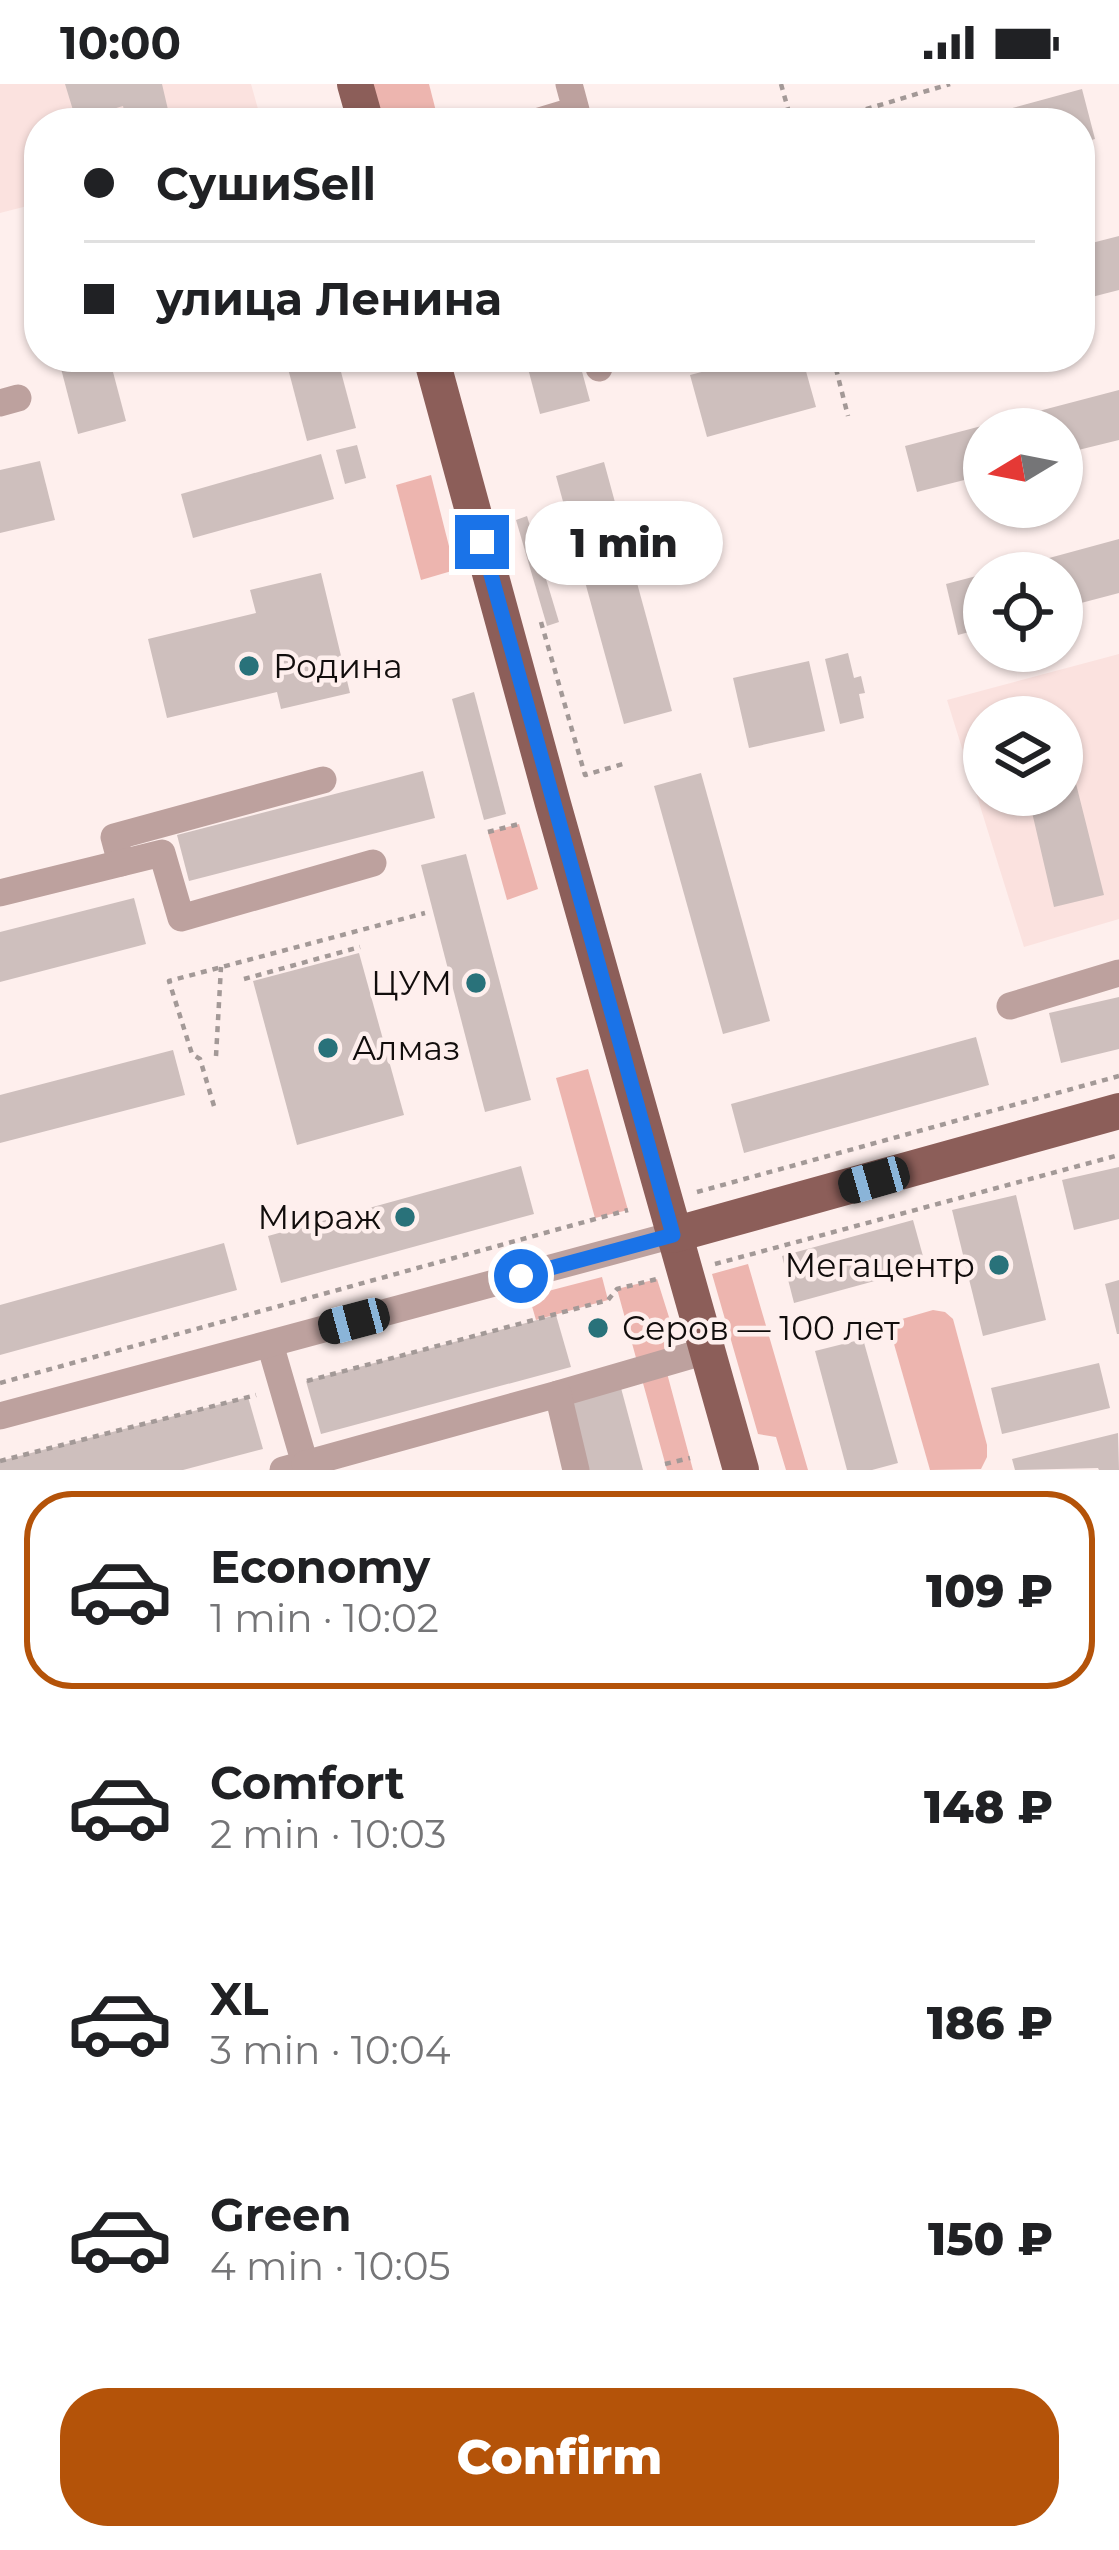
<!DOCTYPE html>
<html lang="en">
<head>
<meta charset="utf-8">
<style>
  :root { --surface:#fff; --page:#f6f6f6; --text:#202124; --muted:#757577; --line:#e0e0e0; --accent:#b45309 }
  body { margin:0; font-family:Montserrat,sans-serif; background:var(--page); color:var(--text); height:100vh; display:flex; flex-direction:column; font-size:45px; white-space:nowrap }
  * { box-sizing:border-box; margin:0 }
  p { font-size:39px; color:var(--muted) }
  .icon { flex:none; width:66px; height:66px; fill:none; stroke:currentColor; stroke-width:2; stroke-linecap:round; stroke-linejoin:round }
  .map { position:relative; height:1386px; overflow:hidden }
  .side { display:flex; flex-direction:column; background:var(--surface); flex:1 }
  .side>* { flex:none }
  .hud { position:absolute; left:24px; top:24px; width:1071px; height:264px; border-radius:48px; box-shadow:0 3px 9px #0004; display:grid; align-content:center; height:264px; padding:0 60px; background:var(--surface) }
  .needle { width:78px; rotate:260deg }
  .buttons { position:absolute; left:963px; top:324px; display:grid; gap:24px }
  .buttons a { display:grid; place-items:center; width:120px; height:120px; border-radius:50%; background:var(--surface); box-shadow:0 3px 9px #0004; font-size:60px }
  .end { position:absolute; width:54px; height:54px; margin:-27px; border:15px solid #1a73e8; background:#fff; box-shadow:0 0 0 6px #fff }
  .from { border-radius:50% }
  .bubble { position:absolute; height:84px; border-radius:42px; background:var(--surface); box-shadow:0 3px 9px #0004; font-size:39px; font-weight:800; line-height:84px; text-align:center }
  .car { position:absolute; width:36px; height:72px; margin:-36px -18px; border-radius:15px; box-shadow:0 0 9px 3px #0007; background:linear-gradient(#222 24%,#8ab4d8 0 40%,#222 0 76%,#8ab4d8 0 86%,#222 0) }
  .hud b { display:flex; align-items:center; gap:42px; height:114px; font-size:45px }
  .hud b+b { border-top:3px solid var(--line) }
  .hud i { width:30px; height:30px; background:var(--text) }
  ul { padding:21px 0 0; list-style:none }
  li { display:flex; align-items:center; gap:36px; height:198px; margin:0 24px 18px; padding:0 36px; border:6px solid transparent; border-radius:48px }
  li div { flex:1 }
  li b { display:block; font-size:45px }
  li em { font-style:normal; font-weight:800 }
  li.selected { border-color:var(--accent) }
  li>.icon { width:108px; height:108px; stroke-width:1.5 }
  .button { display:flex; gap:24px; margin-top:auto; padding:24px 60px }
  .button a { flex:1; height:138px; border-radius:48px; background:var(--accent); color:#fff; font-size:48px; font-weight:800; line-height:138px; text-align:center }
  .status { display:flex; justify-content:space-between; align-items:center; height:84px; padding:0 60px; background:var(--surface); direction:ltr }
  .status svg { height:33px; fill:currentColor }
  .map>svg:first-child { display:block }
</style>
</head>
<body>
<div class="status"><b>10:00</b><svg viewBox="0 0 49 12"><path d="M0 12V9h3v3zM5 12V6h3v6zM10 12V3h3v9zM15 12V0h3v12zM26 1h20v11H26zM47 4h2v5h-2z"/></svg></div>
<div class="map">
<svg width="1119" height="1386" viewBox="0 0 1119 1386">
  <rect width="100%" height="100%" fill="#feefed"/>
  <g fill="#fbe2df" fill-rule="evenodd">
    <path d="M0 0H251L262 39H39V119L0 129Z"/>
    <path d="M1119 570V835L1024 863 947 616ZM984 633H1062V711H984Z"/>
  </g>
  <g fill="#edb5af">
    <path d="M355 0H429L439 39H366Z"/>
    <path d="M431 391 455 486 421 496 396 401Z"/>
    <path d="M519 740 538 805 507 816 488 748Z"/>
    <path d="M588 985 628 1126 595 1134 556 994Z"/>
    <path d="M748 1180 808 1386H786L776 1353 758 1350 712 1190Z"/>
    <path d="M602 1193 608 1216 536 1236 529 1212Z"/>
    <path d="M657 1195 674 1249 664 1278 693 1386H667L617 1205Z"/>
    <path d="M933 1226 945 1228 953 1235 987 1361V1373L981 1385 930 1386 888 1239Z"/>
  </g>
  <g fill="#cebfbd">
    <path d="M65 0H162L169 30 127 39 123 22 76 36Z"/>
    <path d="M1082 5 1095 55 1080 59V39H957Z"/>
    <path d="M1119 152V206L1080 216V162Z"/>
    <path d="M58 273H109L126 337 78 350Z"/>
    <path d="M285 273H337L356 344 307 357Z"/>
    <path d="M525 273H578L590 317 540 330Z"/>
    <path d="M759 273H802L816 323 707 353 690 291Z"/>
    <path d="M1119 306V356L1062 370V345H984V391L917 408 905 362Z"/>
    <path d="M357 361 366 394 345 400 336 366Z"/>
    <path d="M321 370 334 415 193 454 181 410Z"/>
    <path d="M40 377 55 436 0 449V386Z"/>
    <path d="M604 378 672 627 624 640 556 392Z"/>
    <path d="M527 432 559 538 547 542 516 436Z"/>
    <path d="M1119 455V509L1062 524V489H994Z"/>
    <path d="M321 489 350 609 281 625 277 608 167 634 148 555 256 529 250 506Z"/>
    <path d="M984 490V544L958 551 946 500Z"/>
    <path d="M848 569 854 594 861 592 865 609 859 610 864 634 840 640 825 575Z"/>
    <path d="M809 577 825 647 749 664 733 594Z"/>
    <path d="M474 608 506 730 484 736 452 615Z"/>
    <path d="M1062 644 1104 811 1054 823 1028 711H1062Z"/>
    <path d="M423 687 435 734 189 797 177 751Z"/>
    <path d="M701 689 770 937 723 950 654 702Z"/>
    <path d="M466 770 531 1016 485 1028 421 781Z"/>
    <path d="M134 814 146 860 0 898V848Z"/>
    <path d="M359 869 404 1031 297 1061 253 897Z"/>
    <path d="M1119 913V965L1061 979 1049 929Z"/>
    <path d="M976 953 989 1001 744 1069 731 1020Z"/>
    <path d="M173 966 185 1011 0 1059V1011Z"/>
    <path d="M521 1082 534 1130 281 1199 268 1152Z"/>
    <path d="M1119 1083V1135L1074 1146 1062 1096Z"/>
    <path d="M1016 1111 1046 1236 983 1252 952 1126Z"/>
    <path d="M913 1136 926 1183 794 1219 782 1172Z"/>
    <path d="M224 1159 237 1206 0 1271V1221Z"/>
    <path d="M1119 1196V1250H1117L1105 1200Z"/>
    <path d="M556 1231 571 1283 321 1350 306 1297Z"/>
    <path d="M863 1255 898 1379 872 1386H847L815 1267Z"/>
    <path d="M1099 1279 1110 1324 1002 1350 991 1304Z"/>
    <path d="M621 1304 643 1386H585L567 1319Z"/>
    <path d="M248 1313 263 1365 183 1386H0V1377Z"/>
    <path d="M1118 1349 1119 1386H1099L1098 1384 1015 1386 1012 1375Z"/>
  </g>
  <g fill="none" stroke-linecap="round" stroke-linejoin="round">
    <g stroke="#a39997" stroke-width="4.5" stroke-dasharray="6 6" stroke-linecap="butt">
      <path d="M781 0 792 39"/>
      <path d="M820 39 950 0"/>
      <path d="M833 273 848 332"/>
      <path d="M541 538 585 691 623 680"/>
      <path d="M488 748 519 740"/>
      <path d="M244 895 360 863"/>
      <path d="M216 972 221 883"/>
      <path d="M214 1022 200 975 192 970 169 897 425 829"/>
      <path d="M697 1108 1119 992"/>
      <path d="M715 1180 1119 1071"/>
      <path d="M307 1297 608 1216 617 1205 657 1195"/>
      <path d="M0 1299 628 1126"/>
      <path d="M0 1377 256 1311"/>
      <path d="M665 1380 690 1374"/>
    </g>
    <g stroke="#bda19e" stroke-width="27">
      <path d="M533 39 576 26 569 0"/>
      <path d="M596 273 599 284"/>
      <path d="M0 319 18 314"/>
      <path d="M121 779 114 753 323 696"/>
      <path d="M0 809 162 769 181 834 373 779"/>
      <path d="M1010 922 1119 889"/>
      <path d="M270 1260 305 1380 283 1386"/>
      <path d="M558 1310 706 1267"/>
      <path d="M0 1332 673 1151"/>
      <path d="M305 1380 558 1310 576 1386"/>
    </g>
    <g stroke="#8c5e59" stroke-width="36">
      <path d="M355 0 366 39"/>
      <path d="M431 273 553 720 741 1386"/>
      <path d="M673 1151 1119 1027"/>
    </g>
  </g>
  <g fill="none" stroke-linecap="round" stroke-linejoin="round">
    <path stroke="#1a73e8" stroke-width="15" d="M482 458 673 1151 521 1192"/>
  </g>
  <g fill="#29727a" stroke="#feefed" stroke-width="4.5">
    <circle cx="249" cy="582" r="12"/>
    <circle cx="476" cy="899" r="12"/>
    <circle cx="328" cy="964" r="12"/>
    <circle cx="405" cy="1133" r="12"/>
    <circle cx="999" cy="1181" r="12"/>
    <circle cx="598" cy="1244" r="12"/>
  </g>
  <g text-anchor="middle" stroke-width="9" stroke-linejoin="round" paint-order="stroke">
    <g font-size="33" fill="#110d0c" stroke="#feefed" text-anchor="start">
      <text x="273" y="594">Родина</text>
      <text x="452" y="911" text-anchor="end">ЦУМ</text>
      <text x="352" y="976">Алмаз</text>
      <text x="381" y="1145" text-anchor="end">Мираж</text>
      <text x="975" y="1193" text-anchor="end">Мегацентр</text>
      <text x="622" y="1256">Серов — 100 лет</text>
    </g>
  </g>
</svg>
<div class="buttons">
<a><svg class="needle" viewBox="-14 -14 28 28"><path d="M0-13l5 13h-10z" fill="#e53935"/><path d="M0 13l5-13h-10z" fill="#757577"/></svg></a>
<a><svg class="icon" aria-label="locate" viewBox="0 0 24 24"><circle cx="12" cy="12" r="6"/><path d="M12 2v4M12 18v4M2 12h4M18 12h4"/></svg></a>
<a><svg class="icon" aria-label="layers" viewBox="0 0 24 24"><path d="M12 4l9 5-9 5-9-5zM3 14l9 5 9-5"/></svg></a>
</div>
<i class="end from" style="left:521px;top:1192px"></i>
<i class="end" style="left:482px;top:458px"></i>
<div class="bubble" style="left:525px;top:417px;width:198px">1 min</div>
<i class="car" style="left:874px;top:1096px;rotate:254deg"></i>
<i class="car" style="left:354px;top:1237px;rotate:255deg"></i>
<div class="hud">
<b><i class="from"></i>СушиSell</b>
<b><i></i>улица Ленина</b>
</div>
</div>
<section class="side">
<ul>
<li class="selected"><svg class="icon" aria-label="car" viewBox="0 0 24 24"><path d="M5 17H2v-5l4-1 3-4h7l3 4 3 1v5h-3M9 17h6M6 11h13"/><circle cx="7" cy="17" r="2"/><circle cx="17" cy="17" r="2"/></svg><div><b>Economy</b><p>1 min · 10:02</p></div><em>109 ₽</em></li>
<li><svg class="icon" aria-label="car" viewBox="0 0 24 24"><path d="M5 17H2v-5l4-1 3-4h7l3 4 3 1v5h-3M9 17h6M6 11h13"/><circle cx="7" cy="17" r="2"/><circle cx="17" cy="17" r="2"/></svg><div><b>Comfort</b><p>2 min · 10:03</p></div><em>148 ₽</em></li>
<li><svg class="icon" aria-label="car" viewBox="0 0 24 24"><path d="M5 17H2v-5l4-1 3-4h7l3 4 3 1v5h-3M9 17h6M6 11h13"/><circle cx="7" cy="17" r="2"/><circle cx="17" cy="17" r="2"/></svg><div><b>XL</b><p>3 min · 10:04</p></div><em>186 ₽</em></li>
<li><svg class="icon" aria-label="car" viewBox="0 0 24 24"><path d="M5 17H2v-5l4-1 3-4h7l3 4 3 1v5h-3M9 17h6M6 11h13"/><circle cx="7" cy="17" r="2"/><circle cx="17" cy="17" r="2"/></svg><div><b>Green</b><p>4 min · 10:05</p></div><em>150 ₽</em></li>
</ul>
<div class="button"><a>Confirm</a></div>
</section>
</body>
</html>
